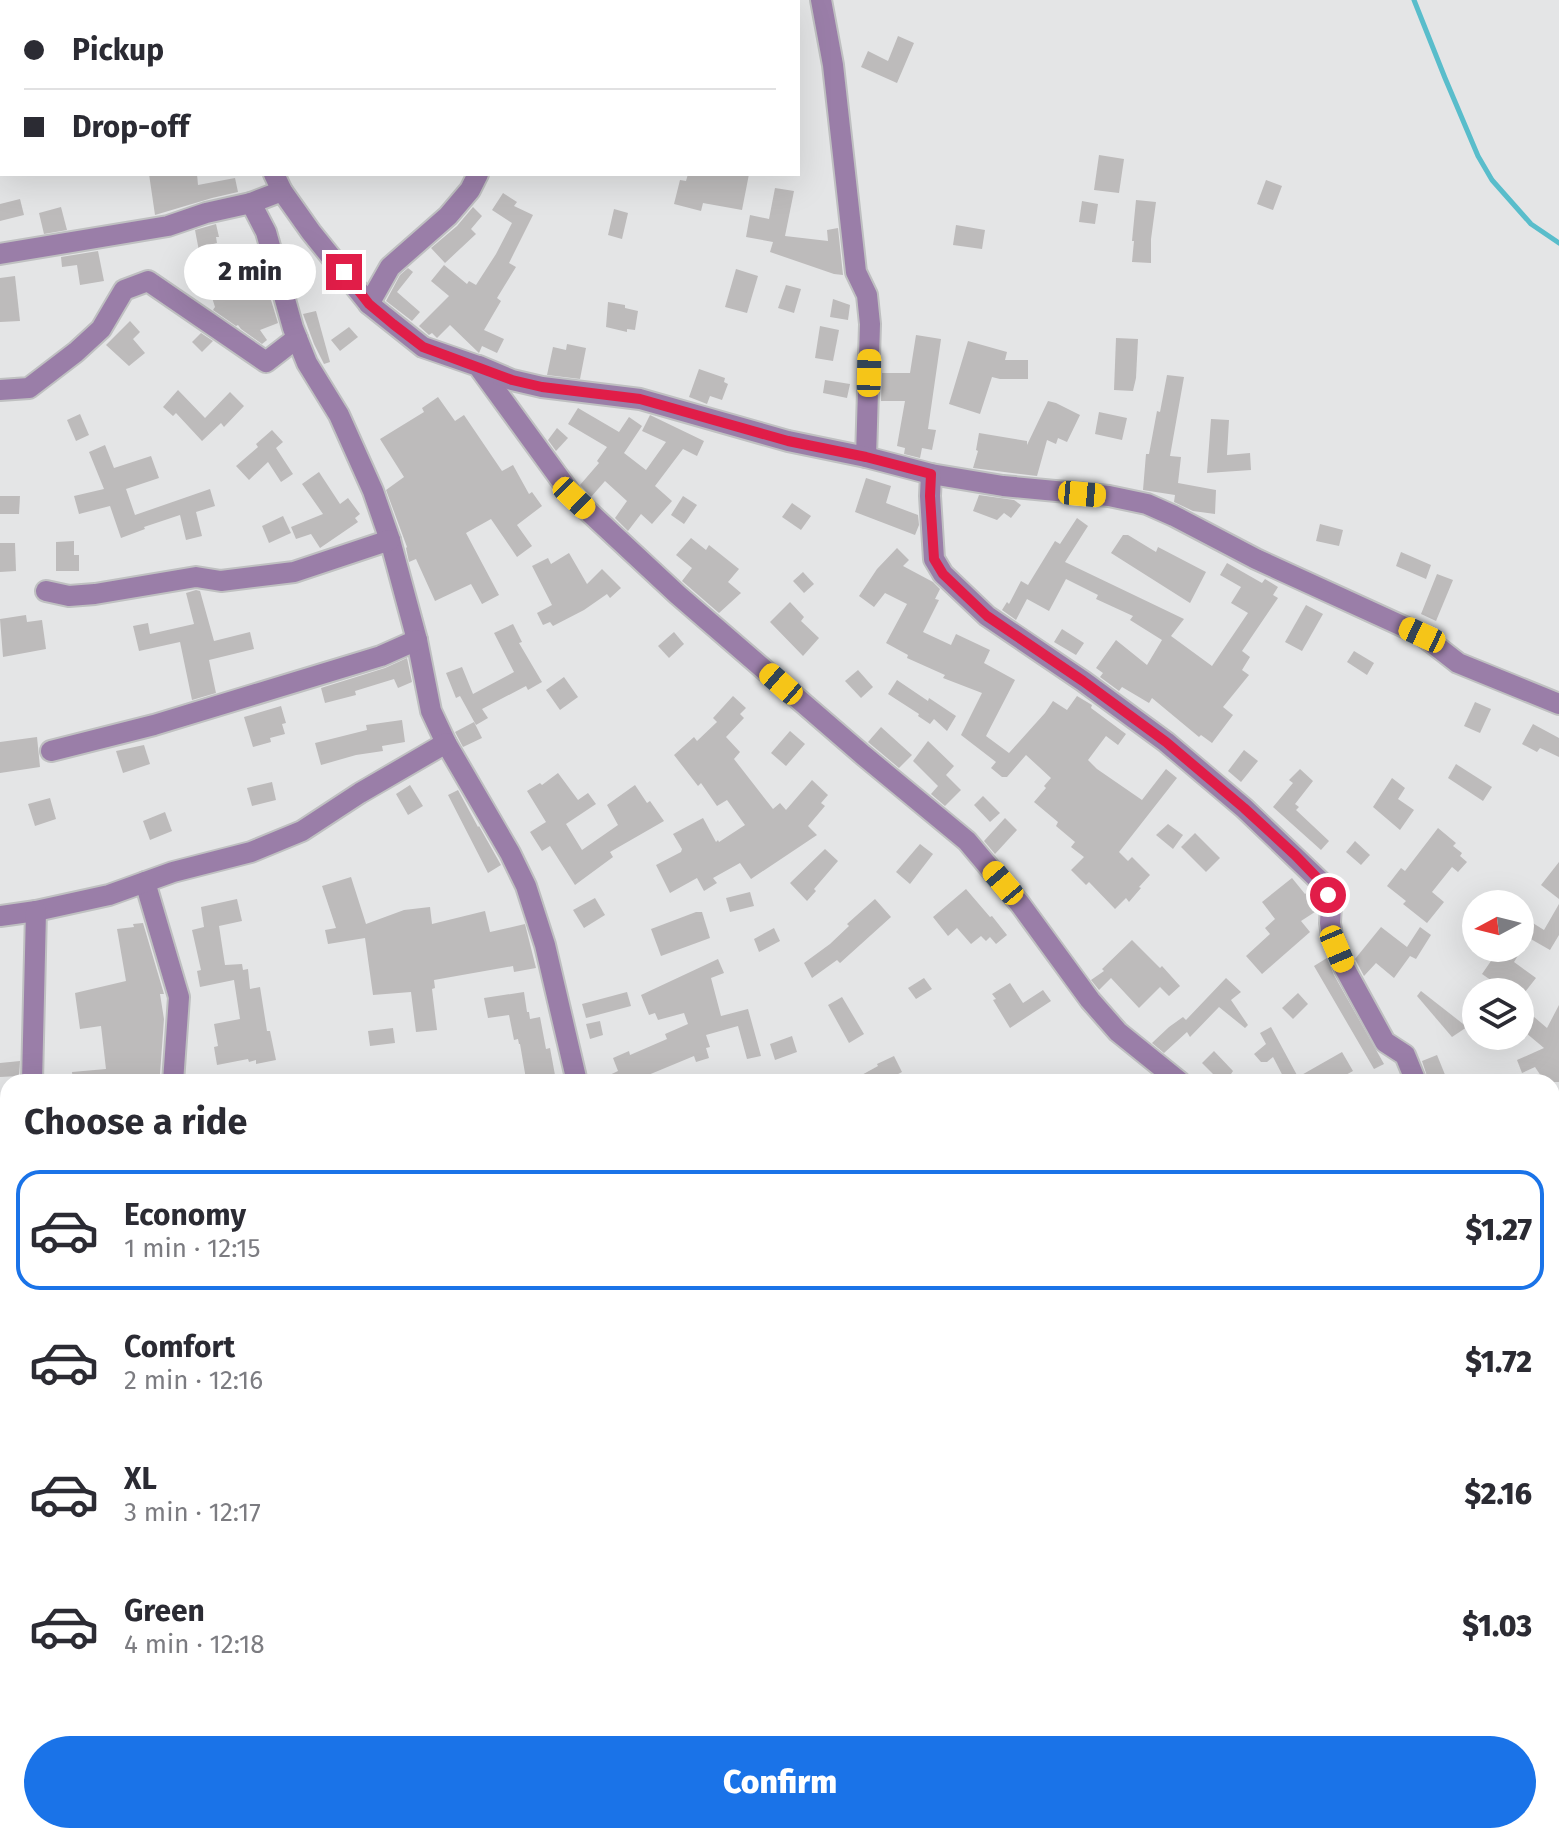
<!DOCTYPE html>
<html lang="en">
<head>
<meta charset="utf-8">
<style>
  :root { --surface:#fff; --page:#f2f2f3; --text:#2b2b33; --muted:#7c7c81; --line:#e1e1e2; --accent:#1a73e8 }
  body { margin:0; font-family:"Fira Sans",sans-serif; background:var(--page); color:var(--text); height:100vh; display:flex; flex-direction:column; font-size:30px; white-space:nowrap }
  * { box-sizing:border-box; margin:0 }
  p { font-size:26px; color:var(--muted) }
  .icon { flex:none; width:44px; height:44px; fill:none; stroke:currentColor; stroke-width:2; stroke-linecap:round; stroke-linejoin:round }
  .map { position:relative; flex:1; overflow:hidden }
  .details { position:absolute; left:0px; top:1074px; width:1560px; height:770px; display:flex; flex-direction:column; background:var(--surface); border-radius:24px 24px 0 0; box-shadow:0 8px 32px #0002 }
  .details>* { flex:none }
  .hud { position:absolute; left:0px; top:0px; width:800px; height:176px; box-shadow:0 8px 32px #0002; display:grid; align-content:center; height:176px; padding:0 24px; background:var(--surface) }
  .needle { width:52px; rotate:263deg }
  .buttons { position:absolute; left:1462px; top:890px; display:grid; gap:16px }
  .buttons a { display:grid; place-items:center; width:72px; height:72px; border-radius:50%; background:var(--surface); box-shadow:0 8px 32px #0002; font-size:40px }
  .end { position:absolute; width:36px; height:36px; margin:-18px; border:10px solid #e11d48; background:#fff; box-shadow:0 0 0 4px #fff }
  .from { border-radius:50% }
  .bubble { position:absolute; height:56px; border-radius:28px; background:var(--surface); box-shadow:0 8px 32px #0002; font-size:26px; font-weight:800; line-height:56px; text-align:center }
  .car { position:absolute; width:24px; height:48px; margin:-24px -12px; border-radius:10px; box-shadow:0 0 6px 2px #0007; background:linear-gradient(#f5c518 24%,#345 0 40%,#f5c518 0 76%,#345 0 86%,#f5c518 0) }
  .hud b { display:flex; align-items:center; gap:28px; height:76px; font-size:30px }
  .hud b+b { border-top:2px solid var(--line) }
  .hud i { width:20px; height:20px; background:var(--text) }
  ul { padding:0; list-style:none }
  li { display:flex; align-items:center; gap:24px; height:120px; margin:0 16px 12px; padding:0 8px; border:4px solid transparent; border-radius:24px }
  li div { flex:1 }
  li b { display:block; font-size:30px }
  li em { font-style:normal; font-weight:800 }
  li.selected { border-color:var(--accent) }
  li>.icon { width:72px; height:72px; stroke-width:1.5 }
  h2 { padding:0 24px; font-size:36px; line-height:96px }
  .button { display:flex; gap:16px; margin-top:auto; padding:16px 24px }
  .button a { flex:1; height:92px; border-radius:48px; background:var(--accent); color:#fff; font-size:32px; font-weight:800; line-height:92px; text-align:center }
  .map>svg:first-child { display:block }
</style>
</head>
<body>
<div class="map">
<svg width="1559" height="1843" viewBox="0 0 1559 1843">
  <rect width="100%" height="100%" fill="#e4e5e6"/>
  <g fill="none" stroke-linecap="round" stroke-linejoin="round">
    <g stroke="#59bdcb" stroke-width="5">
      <path d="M1414 0 1445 78 1478 156 1492 180 1531 224 1559 243"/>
      <path d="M1552 1645 1559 1647"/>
      <path d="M111 1843 121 1836"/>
    </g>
  </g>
  <g fill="#bdbbbb">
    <path d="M898 36 914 43 897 83 861 67 868 51 888 61Z"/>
    <path d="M1099 155 1124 159 1119 193 1094 190Z"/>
    <path d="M149 174H197L198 185 235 178 238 192 212 198 155 215Z"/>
    <path d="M688 174H749L742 210 703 203 701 211 674 204 680 180 686 181Z"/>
    <path d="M1266 180 1282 186 1273 210 1257 204Z"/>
    <path d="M775 188 794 191 785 236 828 241 827 230 838 228 843 275 834 274 770 252 773 242 746 237 750 215 769 219Z"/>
    <path d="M503 193 517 202 514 206 533 215 509 263 516 267 497 298 501 301 484 330 504 339 497 353 482 346 479 353 450 325 437 338 432 333 429 335 419 326 449 296 431 281 444 265 467 284 469 281 476 285 496 254 512 223 492 210Z"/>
    <path d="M20 199 24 215 0 221V204Z"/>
    <path d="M1136 200 1156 202 1151 239V263L1132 262 1134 241H1132Z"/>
    <path d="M1082 201 1098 204 1095 224 1079 222Z"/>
    <path d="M61 207 67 230 44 234 39 213Z"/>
    <path d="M473 207 482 216 471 229 476 234 445 263 431 248 457 226Z"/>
    <path d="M614 209 628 213 622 239 608 235Z"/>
    <path d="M216 224 219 237H216L217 243 213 244 214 248 199 251 195 230Z"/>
    <path d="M956 225 985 230 982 249 953 245Z"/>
    <path d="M98 251 104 281 80 285 77 265 62 267 61 257Z"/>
    <path d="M260 264 278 323 260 330 267 340 262 344 241 329 238 325 236 326 213 310 215 307 207 282 219 279V273L235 268 238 277Z"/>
    <path d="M408 268 413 272 397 292 420 312 412 321 386 301 400 275Z"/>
    <path d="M736 269 758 276 747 313 725 307Z"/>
    <path d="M15 276 20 321 0 322V278Z"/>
    <path d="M786 285 801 289 794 313 778 308Z"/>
    <path d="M833 299 850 305 848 320 830 317Z"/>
    <path d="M608 302 625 305V308L638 311 635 330 627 329V332L606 327Z"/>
    <path d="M316 311 330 362 324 364 314 344 303 314Z"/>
    <path d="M130 321 140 332 133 339 145 353 129 366 106 345Z"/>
    <path d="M820 326 839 330 833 361 815 358Z"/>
    <path d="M349 327 358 337 340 351 331 340Z"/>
    <path d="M201 333 213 341 202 352 192 342Z"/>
    <path d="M916 335 941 339 928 429 936 430 932 450 922 448 920 458 904 454 905 448 897 446 905 401H881L882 373H910Z"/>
    <path d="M1116 338 1138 339 1136 378 1133 391 1114 390Z"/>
    <path d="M968 341 1007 352 1005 360H1028V379H1000L992 377 980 414 949 404Z"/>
    <path d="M567 344 586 348 580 379 547 375 553 347 566 350Z"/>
    <path d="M699 369 725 378 724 382 728 384 722 400 710 396 707 404 689 397Z"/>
    <path d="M1167 375 1184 377 1170 456 1181 457 1178 483 1216 490 1215 514 1193 511 1174 502 1175 495 1143 490 1146 454H1149L1157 411 1160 412Z"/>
    <path d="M825 380 850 384 847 398 823 393Z"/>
    <path d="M178 390 205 418 230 392 244 406 224 427 221 423 202 441 176 413 173 416 163 407Z"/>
    <path d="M438 397 455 421 464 415 502 471 513 465 529 494 532 492 542 506 517 525 532 546 517 557 491 519 466 533 499 595 482 604 471 584 435 601 416 559 409 562 406 548 407 547 386 490 404 477 380 439 424 412 422 408Z"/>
    <path d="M1048 401 1056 403 1080 415 1067 442 1058 438 1056 444 1047 440 1037 476 973 468 978 451 976 450 979 433 1027 441V445Z"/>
    <path d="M578 408 619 432 629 417 642 426 624 453 646 470 666 442 642 431 650 415 704 441 697 456 683 449 655 486 672 501 652 524 641 514 628 531 615 518 627 501 605 481 591 497 580 485 599 463 597 461 607 447 568 424Z"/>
    <path d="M1099 412 1127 418 1122 440 1095 434Z"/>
    <path d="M80 414 89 435 76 441 67 420Z"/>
    <path d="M1211 419 1229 420 1227 455 1250 453 1251 470 1207 473Z"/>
    <path d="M557 428 568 438 556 451 548 440Z"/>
    <path d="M272 430 283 442 276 448 293 474 281 482 268 462 249 480 236 466 258 447 256 444Z"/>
    <path d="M105 445 114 468 151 456 159 478 126 489 135 515 210 489 215 506 196 512 202 536 186 540 180 515 144 527 145 529 121 538 110 506 79 514 74 496 104 489 89 452Z"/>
    <path d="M319 472 340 504 348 498 360 514 355 518 358 522 320 548 311 534 296 539 291 527 323 514 302 484Z"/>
    <path d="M866 478 891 486 886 503 918 515 919 525 915 535 855 512Z"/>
    <path d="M979 495 1014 500 1021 505 1011 518 1004 513 997 520 973 511Z"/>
    <path d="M0 496H20L19 514H0Z"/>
    <path d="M683 496 697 505 684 524 671 515Z"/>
    <path d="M792 503 811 516 801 530 782 517Z"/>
    <path d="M283 516 291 533 269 543 262 526Z"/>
    <path d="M1077 518 1088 526 1065 562 1184 619 1171 636 1212 666 1248 613 1231 603 1241 587 1220 575 1227 563 1262 583 1265 579 1278 587 1273 595 1278 598 1242 651 1250 657 1242 670 1249 675 1223 707 1233 715 1212 743 1201 735 1199 737 1152 698 1149 703 1122 687 1119 691 1100 677 1103 673 1096 668 1116 640 1147 665 1162 640 1130 620 1133 616 1096 599 1098 595 1066 579 1049 611 1027 599 1016 620 1002 610 1007 602 1009 604 1021 581 1028 585 1055 541 1060 544Z"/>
    <path d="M1320 524 1343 530 1339 546 1316 541Z"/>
    <path d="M1123 535H1128L1156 552 1158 547 1206 572 1190 603 1111 553Z"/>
    <path d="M691 538 706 550 709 545 739 569 728 582 741 593 719 613 682 581 692 568 676 555Z"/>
    <path d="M74 541V555H79V571H56V542Z"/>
    <path d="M0 543H15L16 571 0 572Z"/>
    <path d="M897 548 909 560 903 566 933 582 940 589 935 599 939 600 923 632 951 645 956 634 990 650 984 663 1015 680 986 736 1009 753 1045 713 1053 701 1067 710 1077 696 1092 705 1091 708 1126 734 1118 745 1106 736 1088 760 1097 769 1142 800 1166 769 1177 778 1119 852 1128 861 1132 857 1150 875 1139 887 1141 888 1129 902 1126 898 1115 909 1089 882 1086 885 1071 870 1084 857 1071 847 1075 842 1056 826 1058 822 1034 802 1046 788 1044 786 1051 778 1026 755 1007 777H1002L991 768 996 762 961 735 982 693 943 678 945 675 907 658 908 655 886 643 907 604 885 593 874 607 859 596 877 569Z"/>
    <path d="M1401 552 1431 565 1426 579 1396 566Z"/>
    <path d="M569 553 587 584 602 569 621 588 610 598 607 594 584 610 553 626 550 622 543 625 537 613 552 605 532 566 548 558 551 564Z"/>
    <path d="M803 572 814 584 804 593 793 581Z"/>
    <path d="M1437 574 1453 580 1436 621 1421 614Z"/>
    <path d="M196 590 200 591 214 641 250 632 254 649 209 660 216 693 192 700 180 642 139 651 133 626 148 623 150 634 194 624 186 593Z"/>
    <path d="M790 602 804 617 801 621 819 638 803 656 770 622Z"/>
    <path d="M1306 605 1323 614 1302 651 1285 642Z"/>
    <path d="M26 615 27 622 42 620 46 649 3 657 0 619Z"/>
    <path d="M513 624 522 642 519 643 542 682 528 690 526 686 482 709 488 718 476 725 460 696 456 698 446 673 462 667 473 694 514 672 494 633Z"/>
    <path d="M1062 629 1084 643 1076 655 1054 642Z"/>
    <path d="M674 632 684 644 669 658 658 646Z"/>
    <path d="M1354 651 1374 663 1367 675 1347 662Z"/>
    <path d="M407 658 412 682 398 688 394 679 355 691 356 695 325 703 321 688 385 668Z"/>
    <path d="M858 670 873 687 861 698 845 681Z"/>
    <path d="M564 677 578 697 560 710 546 690Z"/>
    <path d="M897 680 928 701 929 698 956 716 947 731 934 719 930 724 918 716 919 714 888 694Z"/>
    <path d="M733 696 746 708 740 714 744 718 726 737 740 752 734 759 773 809 780 803 786 810 812 780 828 795 821 803 825 806 808 826 817 835 751 879 740 863 713 878 717 883 704 891 697 878 670 893 656 865 681 852 682 849 673 834 703 818 716 842 718 840 719 842 745 825 727 800 717 806 701 783 698 786 674 755 694 737 697 741 717 722 713 718Z"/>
    <path d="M1475 702 1491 709 1480 733 1464 726Z"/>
    <path d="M281 706 286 723 282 724 285 734 270 738 271 742 253 747 244 717Z"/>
    <path d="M402 720 405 742 382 746 383 751 356 755 321 765 315 743 367 730 366 725Z"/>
    <path d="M474 722 482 738 463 747 455 732Z"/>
    <path d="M1533 724 1559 738V757L1540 748 1537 752 1522 744Z"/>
    <path d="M881 727 912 755 899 768 868 742Z"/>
    <path d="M790 731 805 744 786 766 771 753Z"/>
    <path d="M37 737 40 767 0 773V742Z"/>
    <path d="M928 741 954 766 946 775 961 790 945 806 931 794 938 786 913 761Z"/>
    <path d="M144 745 150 764 123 773 116 751Z"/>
    <path d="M1244 750 1258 761 1241 782 1228 771Z"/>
    <path d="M1456 764 1492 787 1483 801 1448 778Z"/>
    <path d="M1300 769 1313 781 1295 804 1299 807 1296 810 1329 841 1321 850 1273 807 1293 783 1289 780Z"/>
    <path d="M558 773 578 800 588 793 596 804 566 824 582 850 618 825 607 805 635 785 647 803 650 801 664 821 610 852 613 857 575 885 550 846 542 851 530 832 546 822 527 791 540 783 542 785Z"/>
    <path d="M1392 778 1405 788 1398 799 1414 810 1400 830 1373 807Z"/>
    <path d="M272 782 276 800 252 806 247 788Z"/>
    <path d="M410 785 423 806 408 815 396 794Z"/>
    <path d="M458 790 478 827 479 826 501 865 488 873 448 795Z"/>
    <path d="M983 796 1000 813 990 822 974 805Z"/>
    <path d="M50 798 56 819 35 826 28 804Z"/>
    <path d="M165 812 172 831 150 840 143 821Z"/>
    <path d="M1005 818 1017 830 995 854 984 841Z"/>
    <path d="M1168 824 1183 835 1173 849 1156 835Z"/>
    <path d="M1438 828 1456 843 1453 846 1462 853 1460 856 1467 862 1458 872 1452 867 1432 892 1444 902 1427 923 1403 904 1406 901 1387 886 1401 868 1405 871Z"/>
    <path d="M1195 833 1220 858 1206 872 1181 847Z"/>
    <path d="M1355 841 1370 855 1361 865 1346 852Z"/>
    <path d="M920 844 933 854 910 884 896 872Z"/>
    <path d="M825 849 838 861 814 889 816 891 807 901 790 883Z"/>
    <path d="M1559 862V899L1541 885Z"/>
    <path d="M351 877 366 924 404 910 430 907 432 924 485 911 490 932 525 924 536 968 514 972 513 966 434 980 435 988 432 989 437 1030 416 1032 411 992 373 995 365 938 328 944 325 930 336 928 322 886Z"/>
    <path d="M1292 878 1305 894 1308 892 1318 907V910L1301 921 1310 932 1262 974 1246 956 1270 934 1265 928 1275 919 1262 902Z"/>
    <path d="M966 889 990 917 992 916 1007 935 996 944 990 937 986 941 981 936 971 944 957 928 948 936 933 917Z"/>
    <path d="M750 892 754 906 730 912 726 898Z"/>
    <path d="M595 898 605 915 584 928 573 910Z"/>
    <path d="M237 899 242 921 219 926 225 965 242 964 243 970 248 969 250 989 260 987 267 1031H270L276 1060 256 1064V1060L249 1062 248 1059 217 1065 214 1047 218 1046 214 1024 240 1019 234 980 200 987 197 971 201 970 192 930 204 927 201 907Z"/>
    <path d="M875 899 891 917 840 963 837 960 812 978 804 963 830 944 849 926 847 924Z"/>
    <path d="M1559 904V935L1550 950 1529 938 1514 962 1536 978 1525 992H1508L1482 974 1500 948H1520V915L1544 930Z"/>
    <path d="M696 912H702L710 938 661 956 651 929Z"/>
    <path d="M143 923 164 994H160L164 1019 160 1074 128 1077 129 1082H73L72 1072 106 1069 101 1026 80 1029 75 993 126 981 117 929 134 927 133 924Z"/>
    <path d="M1381 927 1407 947 1420 927 1431 935 1416 959 1410 956 1394 978 1376 963 1364 976 1355 959Z"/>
    <path d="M774 928 780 941 759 952 754 939Z"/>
    <path d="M1132 940 1160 968 1162 966 1180 986 1169 996 1160 987 1139 1008 1111 978 1099 990 1091 980 1104 971 1102 969Z"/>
    <path d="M1327 958 1334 975 1384 1064 1374 1069 1314 966Z"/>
    <path d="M718 959 724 973 711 978 721 1016 748 1009 761 1056 747 1059 738 1026 706 1035 710 1047 706 1048 709 1058 696 1062 694 1056 641 1078 642 1082H595L618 1071 613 1058 629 1051 630 1055 667 1039 665 1034 688 1024 684 1013 658 1020 655 1013 649 1015 641 995Z"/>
    <path d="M924 978 932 989 916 999 908 988Z"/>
    <path d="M1226 978 1241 992 1231 1000 1248 1025 1245 1028 1219 1007 1190 1037 1187 1032 1164 1053 1152 1043 1169 1027 1183 1017 1186 1020Z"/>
    <path d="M1010 983 1023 1003 1043 990 1051 1001 1010 1028 993 1000 996 999 992 994Z"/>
    <path d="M1421 991 1467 1027 1452 1037 1417 996Z"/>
    <path d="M524 992 527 1012H529L530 1019 540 1017 546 1049 550 1048 555 1075 526 1079 520 1044H519L518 1039 514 1040 509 1015 488 1018 484 998Z"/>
    <path d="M627 992 631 1006 586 1018 582 1004Z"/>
    <path d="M1298 993 1308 1004 1293 1019 1282 1008Z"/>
    <path d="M842 997 864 1034 849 1043 828 1005Z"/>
    <path d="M1520 1005 1547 1028 1559 1005V1082H1545L1535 1067 1522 1073 1517 1060 1544 1048 1520 1028Z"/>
    <path d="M600 1021 603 1035 590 1039 586 1024Z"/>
    <path d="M1271 1027 1298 1077 1342 1052 1353 1071 1333 1082H1286L1273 1057 1267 1062H1261L1254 1054 1266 1044 1260 1033Z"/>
    <path d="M393 1028 395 1043 370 1046 368 1031Z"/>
    <path d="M792 1036 797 1052 775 1060 770 1044Z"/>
    <path d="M1214 1051 1233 1071 1231 1074 1237 1082H1221L1202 1063Z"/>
    <path d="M1437 1055 1448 1082H1429L1422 1061Z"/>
    <path d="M894 1056 902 1072 883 1082H849L878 1066 877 1064Z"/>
    <path d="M20 1061 19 1076 0 1077V1063Z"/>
  </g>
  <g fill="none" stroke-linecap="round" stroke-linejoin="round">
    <defs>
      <g id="minor">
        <path d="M218 0V2"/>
        <path d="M821 0 833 65 856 272 867 295 870 324 866 457"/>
        <path d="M571 2 573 0"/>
        <path d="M274 174 282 191 311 232 369 304 423 347 478 366 574 498 678 595 863 755 967 841 1020 904 1090 1000 1118 1032 1180 1082"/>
        <path d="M251 203 266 232 293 328 307 363 339 415 373 491 390 540 417 640 431 711 446 743 510 853 526 886 545 945 577 1082"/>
        <path d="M0 254 168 226 206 213 251 203 282 191"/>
        <path d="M369 304 390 267 448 216 470 190 478 174"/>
        <path d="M479 366 512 380 542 387 640 399 788 441 866 457 931 474 1003 486 1109 496 1147 504 1174 516 1256 559 1422 635 1458 663 1559 704"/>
        <path d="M0 390 29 388 76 352 101 329 124 290 148 281 266 362 297 338"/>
        <path d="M931 474 930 496 934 559 943 574 987 616 1083 681 1166 742 1244 808 1323 884 1331 905 1330 923 1332 936 1345 969 1385 1042 1405 1055 1416 1082"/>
        <path d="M46 591 69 596 95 594 196 577 221 581 294 572 390 540"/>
        <path d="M51 751 154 725 381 656 417 640"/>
        <path d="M145 882 179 997 173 1082"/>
        <path d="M0 916 36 911 109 895 173 872 251 852 302 831 360 793 446 743"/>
        <path d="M32 1082 36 911"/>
        <path d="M1552 1326H1559"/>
        <path d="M0 1439 8 1342"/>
        <path d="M1180 1837V1843"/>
        <path d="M1519 1843 1520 1836"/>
      </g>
    </defs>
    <use href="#minor" stroke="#bfc0c1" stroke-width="24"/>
    <use href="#minor" stroke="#9a7ea8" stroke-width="20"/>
  </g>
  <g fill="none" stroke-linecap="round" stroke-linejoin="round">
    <path stroke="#e11d48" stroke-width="10" d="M344 272 369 304 393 324 423 347 512 380 542 387 640 399 788 441 866 457 931 474 930 496 934 559 943 574 987 616 1083 681 1166 742 1244 808 1295 855 1323 884 1328 895"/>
  </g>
</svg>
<div class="buttons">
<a><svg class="needle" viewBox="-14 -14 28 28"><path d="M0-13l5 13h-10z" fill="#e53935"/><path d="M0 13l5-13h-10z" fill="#7c7c81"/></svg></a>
<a><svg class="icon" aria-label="layers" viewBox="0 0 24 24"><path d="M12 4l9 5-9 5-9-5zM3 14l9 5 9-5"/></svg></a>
</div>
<i class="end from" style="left:1328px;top:895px"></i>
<i class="end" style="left:344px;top:272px"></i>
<div class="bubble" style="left:184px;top:244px;width:132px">2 min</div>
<i class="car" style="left:869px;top:373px;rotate:1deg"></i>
<i class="car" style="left:1082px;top:494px;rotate:95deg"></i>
<i class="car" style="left:574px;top:498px;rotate:134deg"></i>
<i class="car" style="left:1422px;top:635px;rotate:295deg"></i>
<i class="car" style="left:781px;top:684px;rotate:311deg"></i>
<i class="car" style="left:1003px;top:883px;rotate:320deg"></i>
<i class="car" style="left:1337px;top:949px;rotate:157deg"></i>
<div class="hud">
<b><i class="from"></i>Pickup</b>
<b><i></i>Drop-off</b>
</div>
<section class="details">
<h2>Choose a ride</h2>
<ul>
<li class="selected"><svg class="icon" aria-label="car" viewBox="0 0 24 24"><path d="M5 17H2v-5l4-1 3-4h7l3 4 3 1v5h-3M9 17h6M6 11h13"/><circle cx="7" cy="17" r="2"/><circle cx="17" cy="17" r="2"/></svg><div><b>Economy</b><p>1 min · 12:15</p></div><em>$1.27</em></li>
<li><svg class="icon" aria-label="car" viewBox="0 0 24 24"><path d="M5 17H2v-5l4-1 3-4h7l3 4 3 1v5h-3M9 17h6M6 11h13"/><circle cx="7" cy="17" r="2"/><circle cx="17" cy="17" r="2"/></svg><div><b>Comfort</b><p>2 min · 12:16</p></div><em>$1.72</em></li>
<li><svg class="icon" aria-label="car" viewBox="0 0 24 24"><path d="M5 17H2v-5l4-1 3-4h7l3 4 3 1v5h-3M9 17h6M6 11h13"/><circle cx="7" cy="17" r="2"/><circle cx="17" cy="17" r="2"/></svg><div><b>XL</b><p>3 min · 12:17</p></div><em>$2.16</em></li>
<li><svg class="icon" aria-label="car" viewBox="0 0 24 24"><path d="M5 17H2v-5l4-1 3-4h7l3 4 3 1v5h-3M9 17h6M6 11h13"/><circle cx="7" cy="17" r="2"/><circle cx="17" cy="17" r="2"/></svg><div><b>Green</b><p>4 min · 12:18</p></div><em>$1.03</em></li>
</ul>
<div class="button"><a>Confirm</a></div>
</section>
</div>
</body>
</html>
